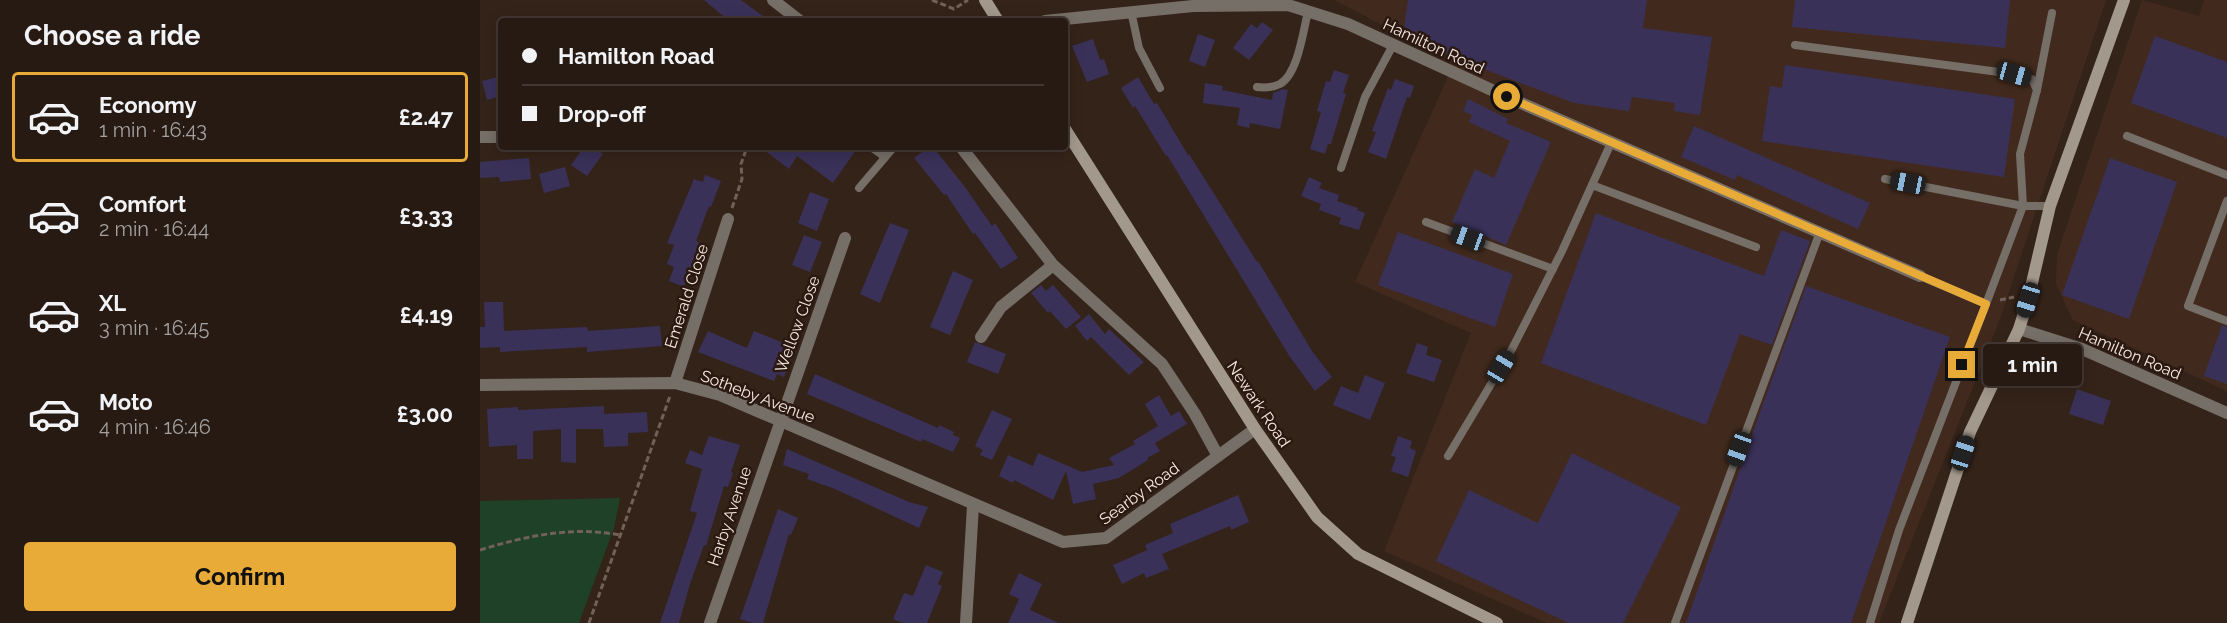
<!DOCTYPE html>
<html lang="en">
<head>
<meta charset="utf-8">
<style>
  :root { --surface:#271a13; --page:#332721; --text:#f1f3f6; --muted:#a4a1a0; --line:#433833; --accent:#e9ab38 }
  body { margin:0; font-family:Raleway,sans-serif; background:var(--page); color:var(--text); height:100vh; display:flex; flex-direction:column; font-size:22px; white-space:nowrap }
  * { box-sizing:border-box; margin:0 }
  p { font-size:20px; color:var(--muted) }
  .icon { flex:none; width:33px; height:33px; fill:none; stroke:currentColor; stroke-width:2; stroke-linecap:round; stroke-linejoin:round }
  .map { position:relative; flex:1; overflow:hidden }
  .panel { display:flex; flex-direction:column; background:var(--surface); width:480px }
  .panel>* { flex:none }
  .hud { position:absolute; left:18px; top:18px; width:570px; height:132px; border-radius:6px; box-shadow:0 3px 15px #0003,0 0 0 2px var(--line); display:grid; align-content:center; height:132px; padding:0 24px; background:var(--surface) }
  .end { position:absolute; width:27px; height:27px; margin:-14px; border:8px solid #e9ab38; background:#111; box-shadow:0 0 0 3px #111 }
  .from { border-radius:50% }
  .bubble { position:absolute; height:42px; border-radius:6px; background:var(--surface); box-shadow:0 3px 15px #0003,0 0 0 2px var(--line); font-size:20px; font-weight:700; line-height:42px; text-align:center }
  .car { position:absolute; width:18px; height:36px; margin:-18px -9px; border-radius:8px; box-shadow:0 0 4px 2px #0007; background:linear-gradient(#222 24%,#8ab4d8 0 40%,#222 0 76%,#8ab4d8 0 86%,#222 0) }
  .hud b { display:flex; align-items:center; gap:21px; height:57px; font-size:22px }
  .hud b+b { border-top:2px solid var(--line) }
  .hud i { width:15px; height:15px; background:var(--text) }
  ul { padding:0; list-style:none }
  li { display:flex; align-items:center; gap:18px; height:90px; margin:0 12px 9px; padding:0 12px; border:3px solid transparent; border-radius:6px }
  li div { flex:1 }
  li b { display:block; font-size:22px }
  li em { font-style:normal; font-weight:700 }
  li.on { border-color:var(--accent) }
  li>.icon { width:54px; height:54px; stroke-width:1.5 }
  h2 { padding:0 24px; font-size:27px; line-height:72px }
  .button { display:flex; gap:12px; margin-top:auto; padding:12px 24px }
  .button a { flex:1; height:69px; border-radius:6px; background:var(--accent); color:#111; font-size:24px; font-weight:700; line-height:69px; text-align:center }
  main { display:flex; flex:1; min-height:0 }
  .map>svg:first-child { display:block }
</style>
</head>
<body>
<main>
<section class="panel">
<h2>Choose a ride</h2>
<ul>
<li class="on"><svg class="icon" aria-label="car" viewBox="0 0 24 24"><path d="M5 17H2v-5l4-1 3-4h7l3 4 3 1v5h-3M9 17h6M6 11h13"/><circle cx="7" cy="17" r="2"/><circle cx="17" cy="17" r="2"/></svg><div><b>Economy</b><p>1 min · 16:43</p></div><em>£2.47</em></li>
<li><svg class="icon" aria-label="car" viewBox="0 0 24 24"><path d="M5 17H2v-5l4-1 3-4h7l3 4 3 1v5h-3M9 17h6M6 11h13"/><circle cx="7" cy="17" r="2"/><circle cx="17" cy="17" r="2"/></svg><div><b>Comfort</b><p>2 min · 16:44</p></div><em>£3.33</em></li>
<li><svg class="icon" aria-label="car" viewBox="0 0 24 24"><path d="M5 17H2v-5l4-1 3-4h7l3 4 3 1v5h-3M9 17h6M6 11h13"/><circle cx="7" cy="17" r="2"/><circle cx="17" cy="17" r="2"/></svg><div><b>XL</b><p>3 min · 16:45</p></div><em>£4.19</em></li>
<li><svg class="icon" aria-label="car" viewBox="0 0 24 24"><path d="M5 17H2v-5l4-1 3-4h7l3 4 3 1v5h-3M9 17h6M6 11h13"/><circle cx="7" cy="17" r="2"/><circle cx="17" cy="17" r="2"/></svg><div><b>Moto</b><p>4 min · 16:46</p></div><em>£3.00</em></li>
</ul>
<div class="button"><a>Confirm</a></div>
</section>
<div class="map">
<svg width="1747" height="623" viewBox="0 0 1747 623">
  <rect width="100%" height="100%" fill="#342319"/>
  <g fill="#412a1d">
    <path d="M854 0H1626L1520 319 1399 623H1067L904 551 991 333 875 282 966 81 972 57 923 36Z"/>
    <path d="M1662 0 1719 16 1724 0H1747V391L1593 320 1576 284 1577 255Z"/>
  </g>
  <path fill="#1e4128" d="M140 498 134 528 99 623H0V501Z"/>
  <g fill="#3a3158">
    <path d="M224 0H261L290 21H249Z"/>
    <path d="M928 0H1167L1163 28 1232 37 1220 115 1194 111 1195 103 1152 97 1149 111 1094 103 972 57 923 36Z"/>
    <path d="M1315 0H1530L1525 48 1312 27Z"/>
    <path d="M782 22 793 30 769 60 753 48 771 24 777 28Z"/>
    <path d="M718 34 735 40 725 67 709 61Z"/>
    <path d="M1675 36 1747 62V138L1651 103Z"/>
    <path d="M613 39 620 60 624 59 629 74 607 82 592 46Z"/>
    <path d="M1305 65 1535 99 1524 177 1282 141 1290 86 1302 88Z"/>
    <path d="M854 70 869 75 863 93 866 94 851 144H848L845 154 830 149 841 112 837 111 846 81 850 82Z"/>
    <path d="M21 76V96L7 100 2 81Z"/>
    <path d="M658 77 674 104 677 103 708 155 709 154 777 262 778 261 832 351 852 377 835 391 810 357 687 155 686 156 655 106 653 108 641 88Z"/>
    <path d="M915 79 934 86 930 98 927 97 906 159 888 152 896 132 892 131 908 88 911 90Z"/>
    <path d="M725 83 743 86 742 90 792 100 793 93 803 89 808 90 800 129 770 123 769 128 757 125 760 108 723 103Z"/>
    <path d="M988 99 1028 119 1026 123 1071 142 1026 245 972 222 995 169 1014 178 1030 141 989 122 992 115 983 111Z"/>
    <path d="M1214 126 1390 203 1378 229 1257 175 1255 180 1201 157Z"/>
    <path d="M104 147H113L123 154 107 176 91 165Z"/>
    <path d="M280 147H378L353 183 317 156 309 169Z"/>
    <path d="M449 147H453L485 187 512 226 515 223 538 258 521 269 495 233 493 234 466 194 464 195 434 158Z"/>
    <path d="M49 158 51 179 20 182 19 177 0 178V162Z"/>
    <path d="M1630 158 1697 182 1649 319 1582 295Z"/>
    <path d="M85 167 90 186 64 193 59 174Z"/>
    <path d="M225 175 241 181 231 207 229 206 216 241 219 242 204 287 189 281 194 267 187 264 194 245 187 243 214 179 223 182Z"/>
    <path d="M829 177 842 183 839 188 859 195 857 201 878 208 877 210 885 213 879 230 859 224 861 218 839 210 841 204 821 196Z"/>
    <path d="M330 192 349 199 337 231 318 223Z"/>
    <path d="M1116 213 1284 276 1301 230 1330 241 1292 345 1260 334 1226 425 1061 363Z"/>
    <path d="M410 223 429 230 400 303 380 294Z"/>
    <path d="M918 232 1033 274 1015 327 898 285Z"/>
    <path d="M324 235 342 242 330 272 312 265Z"/>
    <path d="M473 271 493 280 470 335 450 327Z"/>
    <path d="M561 285 566 291 573 285 601 317 586 329 570 311 568 313 551 293Z"/>
    <path d="M1326 286 1470 337 1371 623H1206L1279 415Z"/>
    <path d="M4 302H23L24 331 107 327 108 331 180 326 182 346 107 352V347L20 352V347L0 348V327H5Z"/>
    <path d="M609 314 625 334 629 329 664 362 649 375 611 337 607 341 595 326Z"/>
    <path d="M1742 325 1747 327V384L1724 376Z"/>
    <path d="M228 331 267 348 274 331 316 348 304 377 297 374 294 381 218 352Z"/>
    <path d="M495 342 526 354 518 374 487 362Z"/>
    <path d="M937 343 948 347 946 355 962 360 954 382 926 373Z"/>
    <path d="M335 374 458 428 459 425 474 432 473 435 480 438 473 452 442 439 441 442 327 394Z"/>
    <path d="M885 375 905 383 890 420 853 405 861 386 878 393Z"/>
    <path d="M1597 389 1631 401 1623 425 1589 414Z"/>
    <path d="M679 395 691 416 699 411 707 424 675 443 680 451 667 458 668 460 639 478 613 484 616 499 593 504 586 471 573 500 534 480 533 483 519 476 528 455 553 466 558 453 602 472 634 465 629 458 655 444 653 441 678 426 665 404Z"/>
    <path d="M124 406V414L167 412 168 432 148 433V446L124 447 123 429H96V463L81 462V429L53 431V459H37V445L9 447 7 409 38 407V410Z"/>
    <path d="M512 410 532 419 512 460 500 455 503 450 495 446Z"/>
    <path d="M229 436 260 445 251 472 253 473 248 487 244 486 226 546 224 545 210 584 199 623H180L217 513 210 511 222 469 205 463 210 450 222 455Z"/>
    <path d="M918 436 932 441 930 448 936 451 928 477 911 471 916 457 911 456Z"/>
    <path d="M307 449 429 502 448 507 439 528 355 489 327 479 329 474 303 465Z"/>
    <path d="M1092 453 1201 507 1143 623H1089L956 561 989 490 1058 523Z"/>
    <path d="M758 495 769 522 751 530 750 526 682 554 689 569 666 578 664 573 642 584 633 565 667 550 665 545 693 533 690 524Z"/>
    <path d="M298 509 318 518 311 535 309 534 283 623H273L260 619Z"/>
    <path d="M446 565 463 572 458 584 462 586 447 623H423L413 619 424 593 433 596Z"/>
    <path d="M539 573 562 584 550 610 579 623H528L539 599 529 594Z"/>
  </g>
  <g fill="none" stroke-linecap="round" stroke-linejoin="round">
    <g stroke="#716158" stroke-width="3" stroke-dasharray="6 3" stroke-linecap="butt">
      <path d="M452 0 474 9 488 0"/>
      <path d="M252 208 262 179 261 164 267 147"/>
      <path d="M1520 300 1534 297"/>
      <path d="M0 550C46 536 91 526 140 535"/>
      <path d="M109 623 190 396"/>
    </g>
    <g stroke="#766f68" stroke-width="8">
      <path d="M651 11 659 48 680 88"/>
      <path d="M1315 45 1534 74 1552 79 1557 90 1540 154 1543 206 1405 179"/>
      <path d="M777 87C785 88 792 88 800 84 818 74 823 31 828 12"/>
      <path d="M1557 90 1572 13"/>
      <path d="M1647 136 1747 175"/>
      <path d="M391 147 405 157"/>
      <path d="M861 168 885 97 913 45"/>
      <path d="M1112 185 1276 247"/>
      <path d="M379 188 414 147"/>
      <path d="M1747 201 1708 306 1747 321"/>
      <path d="M946 222 1073 269"/>
      <path d="M1440 276 1506 304 1543 206H1570"/>
      <path d="M968 456 1032 349 1082 251 1131 143"/>
      <path d="M1195 623 1340 232"/>
      <path d="M1390 623 1419 530 1506 304"/>
    </g>
    <g stroke="#766f68" stroke-width="12">
      <path d="M293 0 320 21"/>
      <path d="M565 21 713 6 808 5 868 24 1027 97 1440 276"/>
      <path d="M0 137H21"/>
      <path d="M481 147 573 265 682 364 715 414 738 456"/>
      <path d="M501 337 521 307 573 265"/>
      <path d="M195 383 248 219"/>
      <path d="M0 385 195 383 240 395 583 542 626 538 775 429"/>
      <path d="M230 623 365 238"/>
      <path d="M486 623 493 506"/>
    </g>
    <path stroke="#766f68" stroke-width="12" d="M1539 329 1602 349 1747 413"/>
    <g stroke="#a3988c" stroke-width="12">
      <path d="M505 0 518 21"/>
      <path d="M585 129 775 429 837 517 878 554 1017 623"/>
      <path d="M1427 623 1490 432 1539 329 1548 300 1570 206 1644 0"/>
    </g>
  </g>
  <g fill="none" stroke-linecap="round" stroke-linejoin="round">
    <path stroke="#e9ab38" stroke-width="8" d="M1027 97 1506 304 1482 365"/>
  </g>
  <g text-anchor="middle" stroke-width="5" stroke-linejoin="round" paint-order="stroke">
    <g font-size="16" fill="#f5e9e2" stroke="#2a1910">
      <text transform="translate(954 46) rotate(25)" y="6">Hamilton Road</text>
      <text transform="translate(206 296) rotate(-72)" y="6">Emerald Close</text>
      <text transform="translate(317 324) rotate(-70)" y="6">Wellow Close</text>
      <text transform="translate(1650 353) rotate(23)" y="6">Hamilton Road</text>
      <text transform="translate(278 396) rotate(21)" y="6">Sotheby Avenue</text>
      <text transform="translate(779 404) rotate(56)" y="6">Newark Road</text>
      <text transform="translate(659 493) rotate(-36)" y="6">Searby Road</text>
      <text transform="translate(249 516) rotate(-71)" y="6">Harby Avenue</text>
    </g>
  </g>
</svg>
<i class="end from" style="left:1027px;top:97px"></i>
<i class="end" style="left:1482px;top:365px"></i>
<div class="bubble" style="left:1503px;top:344px;width:99px">1 min</div>
<i class="car" style="left:1534px;top:74px;rotate:106deg"></i>
<i class="car" style="left:1428px;top:183px;rotate:281deg"></i>
<i class="car" style="left:988px;top:238px;rotate:290deg"></i>
<i class="car" style="left:1548px;top:300px;rotate:197deg"></i>
<i class="car" style="left:1021px;top:367px;rotate:31deg"></i>
<i class="car" style="left:1259px;top:449px;rotate:200deg"></i>
<i class="car" style="left:1483px;top:453px;rotate:18deg"></i>
<div class="hud">
<b><i class="from"></i>Hamilton Road</b>
<b><i></i>Drop-off</b>
</div>
</div>
</main>
</body>
</html>
